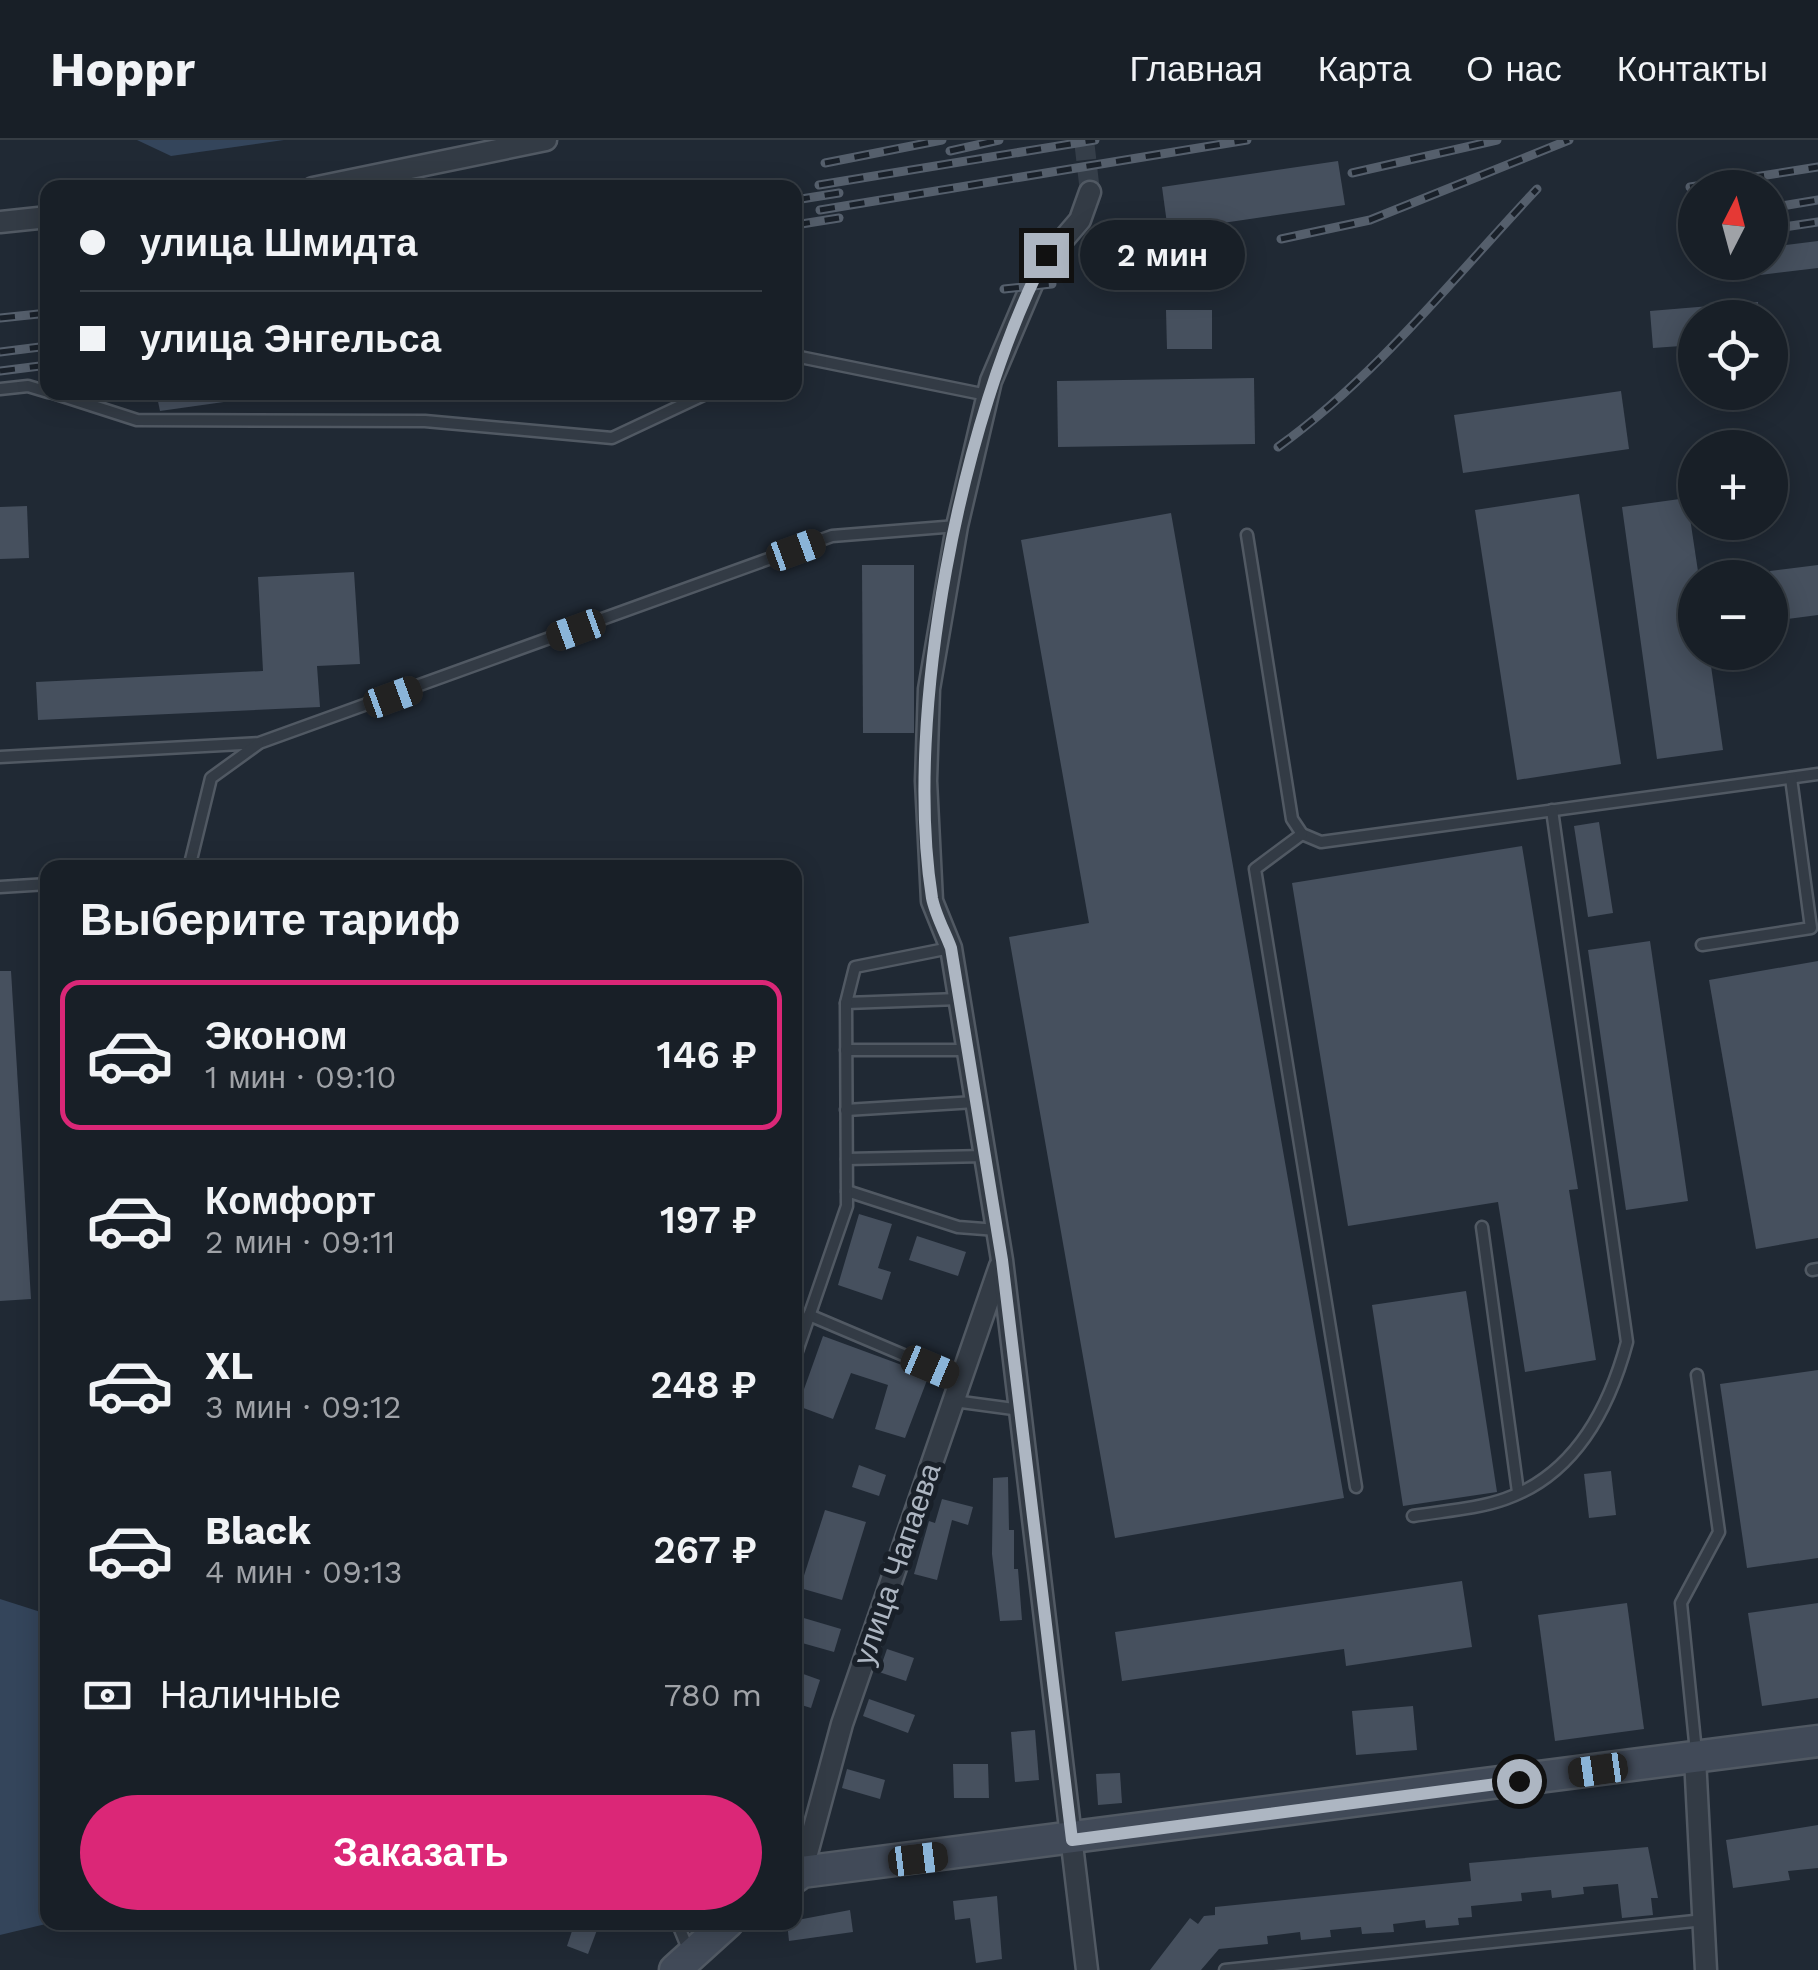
<!DOCTYPE html>
<html lang="ru">
<head>
<meta charset="utf-8">
<style>
  :root { --surface:#181f27; --page:#21272f; --text:#f1f3f6; --muted:#9fa2a7; --line:#363d44; --accent:#db2777 }
  body { margin:0; font-family:"Work Sans",sans-serif; background:var(--page); color:var(--text); height:100vh; display:flex; flex-direction:column; font-size:38px; white-space:nowrap }
  * { box-sizing:border-box; margin:0 }
  p { font-size:32px; color:var(--muted) }
  .icon { flex:none; width:55px; height:55px; fill:none; stroke:currentColor; stroke-width:2; stroke-linecap:round; stroke-linejoin:round }
  .map { position:relative; flex:1; overflow:hidden }
  .panel { position:absolute; left:40px; top:720px; width:762px; height:1070px; display:flex; flex-direction:column; background:var(--surface); border-radius:20px; box-shadow:0 5px 25px #0003,0 0 0 2px var(--line) }
  .panel>* { flex:none }
  .banner { position:absolute; left:40px; top:40px; width:762px; height:220px; border-radius:20px; box-shadow:0 5px 25px #0003,0 0 0 2px var(--line); display:grid; align-content:center; height:220px; padding:0 40px; background:var(--surface) }
  .needle { width:65px; rotate:6deg }
  .fabs { position:absolute; left:1678px; top:30px; display:grid; gap:20px }
  .fabs a { display:grid; place-items:center; width:110px; height:110px; border-radius:50%; background:var(--surface); box-shadow:0 5px 25px #0003,0 0 0 2px var(--line); font-size:50px }
  .end { position:absolute; width:45px; height:45px; margin:-22px; border:12px solid #adb6c2; background:#111; box-shadow:0 0 0 5px #111 }
  .from { border-radius:50% }
  .bubble { position:absolute; height:70px; border-radius:35px; background:var(--surface); box-shadow:0 5px 25px #0003,0 0 0 2px var(--line); font-size:32px; font-weight:600; line-height:70px; text-align:center }
  .car { position:absolute; width:30px; height:60px; margin:-30px -15px; border-radius:12px; box-shadow:0 0 8px 2px #0007; background:linear-gradient(#222 24%,#8ab4d8 0 40%,#222 0 76%,#8ab4d8 0 86%,#222 0) }
  .banner b { display:flex; align-items:center; gap:35px; height:95px; font-size:38px }
  .banner b+b { border-top:2px solid var(--line) }
  .banner i { width:25px; height:25px; background:var(--text) }
  ul { padding:0; list-style:none }
  li { display:flex; align-items:center; gap:30px; height:150px; margin:0 20px 15px; padding:0 20px; border:5px solid transparent; border-radius:20px }
  li div { flex:1 }
  li b { display:block; font-size:38px }
  li em { font-style:normal; font-weight:600 }
  li.selected { border-color:var(--accent) }
  li>.icon { width:90px; height:90px; stroke-width:1.5 }
  h2 { padding:0 40px; font-size:45px; line-height:120px }
  .pay { display:flex; align-items:center; gap:25px; height:110px; padding:0 40px; font-size:38px }
  .pay p { margin-inline-start:auto }
  .button { display:flex; gap:20px; margin-top:auto; padding:20px 40px }
  .button a { flex:1; height:115px; border-radius:60px; background:var(--accent); color:#fff; font-size:40px; font-weight:600; line-height:115px; text-align:center }
  header { display:flex; align-items:center; gap:60px; box-sizing:border-box; height:140px; padding:0 50px; background:var(--surface); border-bottom:2px solid var(--line) }
  header strong { font-size:48px }
  nav { display:flex; gap:55px; margin-inline-start:auto; font-size:35px }
  .map>svg:first-child { display:block }
</style>
</head>
<body>
<header>
<strong>Hoppr</strong>
<nav><a>Главная</a><a>Карта</a><a>О нас</a><a>Контакты</a></nav>
</header>
<div class="map">
<svg width="1818" height="1830" viewBox="0 0 1818 1830">
  <rect width="100%" height="100%" fill="#202934"/>
  <g fill="#34455b">
    <path d="M137 0H284L171 16Z"/>
    <path d="M0 1459 47 1474 50 1783 0 1795Z"/>
  </g>
  <g fill="#46505e">
    <path d="M1338 21 1345 65 1168 91 1162 47Z"/>
    <path d="M1818 101V128L1752 136 1750 122H1770V107Z"/>
    <path d="M1758 162 1759 178H1695V205L1653 208 1650 171Z"/>
    <path d="M1166 170H1212V209H1167Z"/>
    <path d="M1254 238 1255 304 1058 307 1057 241Z"/>
    <path d="M1621 251 1629 309 1463 333 1454 275Z"/>
    <path d="M156 252H237L238 260 160 271Z"/>
    <path d="M1579 354 1621 624 1517 640 1475 370Z"/>
    <path d="M1687 358 1699 438H1695V512H1709L1723 610 1657 619 1622 367Z"/>
    <path d="M27 366 29 418 0 419V367Z"/>
    <path d="M1171 373 1344 1358 1115 1398 1009 797 1089 783 1021 400Z"/>
    <path d="M862 425H914V593H863Z"/>
    <path d="M1818 425V475L1772 481 1770 431Z"/>
    <path d="M354 432 360 524 317 526 320 567 38 580 36 542 263 531 258 437Z"/>
    <path d="M1599 682 1613 773 1588 777 1574 686Z"/>
    <path d="M1522 706 1578 1049 1569 1050 1596 1220 1525 1232 1498 1062 1348 1086 1292 743Z"/>
    <path d="M1650 801 1688 1061 1626 1070 1588 810Z"/>
    <path d="M1818 821V1098L1756 1109 1709 840Z"/>
    <path d="M0 831H11L31 1159 0 1161Z"/>
    <path d="M859 1074 892 1084 878 1128 891 1132 882 1160 838 1145Z"/>
    <path d="M917 1096 966 1112 958 1136 909 1120Z"/>
    <path d="M1466 1151 1497 1352 1403 1366 1372 1165Z"/>
    <path d="M823 1196 929 1235 905 1298 875 1289 888 1245 851 1233 833 1279 798 1266Z"/>
    <path d="M1818 1230V1418L1747 1428 1720 1244Z"/>
    <path d="M859 1325 886 1335 879 1356 852 1347Z"/>
    <path d="M1611 1331 1616 1375 1589 1378 1584 1334Z"/>
    <path d="M1008 1337 1009 1390H1014V1429H1018L1022 1480 1000 1481 992 1414 993 1338Z"/>
    <path d="M942 1359 973 1367 968 1385 952 1380 937 1440 914 1434 929 1381 935 1383Z"/>
    <path d="M825 1370 866 1382 842 1460 800 1448Z"/>
    <path d="M1462 1441 1472 1507 1346 1526 1344 1509 1122 1541 1115 1492Z"/>
    <path d="M1627 1463 1644 1589 1555 1601 1538 1475Z"/>
    <path d="M1818 1463V1558L1762 1566 1748 1473Z"/>
    <path d="M797 1476 841 1489 834 1512 795 1501Z"/>
    <path d="M887 1509 914 1518 906 1541 879 1532Z"/>
    <path d="M795 1531 820 1540 811 1568 795 1563Z"/>
    <path d="M869 1559 915 1575 908 1593 863 1576Z"/>
    <path d="M1413 1566 1417 1610 1356 1615 1352 1571Z"/>
    <path d="M1035 1590 1039 1640 1015 1642 1011 1592Z"/>
    <path d="M953 1624H988L989 1658H954Z"/>
    <path d="M847 1629 885 1640 880 1659 842 1648Z"/>
    <path d="M1120 1633 1122 1663 1098 1665 1096 1634Z"/>
    <path d="M1818 1685V1728L1788 1731 1790 1740 1733 1748 1726 1700Z"/>
    <path d="M1648 1707 1658 1758H1651L1653 1775 1622 1778 1618 1744 1583 1747 1584 1754 1552 1758 1551 1750 1521 1753 1522 1761 1471 1766 1472 1777 1458 1778 1459 1785 1426 1788 1425 1780 1393 1784 1394 1792 1362 1794 1361 1787 1330 1790 1331 1797 1301 1800 1300 1792 1267 1796 1268 1804 1219 1809 1201 1830H1150L1190 1778 1198 1784 1204 1776 1215 1775V1767L1471 1741 1469 1723Z"/>
    <path d="M997 1756 1002 1819 976 1823 970 1778 955 1780 953 1761Z"/>
    <path d="M850 1770 853 1792 789 1801 787 1782Z"/>
    <path d="M575 1782H600L588 1814 567 1806Z"/>
  </g>
  <g fill="none" stroke-linecap="round" stroke-linejoin="round">
    <path stroke="#353e49" stroke-width="20" stroke-dasharray="20 10" stroke-linecap="butt" d="M1084 0 1090 52"/>
    <defs>
      <g id="service">
        <path d="M795 216 987 255"/>
        <path d="M0 249 28 246 48 252"/>
        <path d="M50 252 137 280 425 281 612 298 710 252"/>
        <path d="M1247 395 1292 679 1302 694 1321 702 1818 634"/>
        <path d="M0 617 259 603 832 396 957 386"/>
        <path d="M1302 694 1255 729 1356 1347"/>
        <path d="M189 728 211 638 258 604"/>
        <path d="M0 747 48 744"/>
        <path d="M1702 805 1811 788 1791 638"/>
        <path d="M846 863 959 859"/>
        <path d="M846 910H968"/>
        <path d="M846 970 975 962"/>
        <path d="M847 1019 985 1016"/>
        <path d="M847 1051 958 1087 997 1090"/>
        <path d="M1482 1087 1518 1352"/>
        <path d="M1812 1130 1818 1129"/>
        <path d="M809 1175 960 1239"/>
        <path d="M795 1217 847 1066 846 863 855 827 950 808"/>
        <path d="M954 1261 1021 1270"/>
        <path d="M1413 1376C1443 1371 1477 1369 1505 1359 1574 1335 1609 1269 1627 1202L1552 670"/>
        <path d="M1696 1612 1681 1463 1719 1392 1697 1235"/>
        <path d="M677 1782 688 1809"/>
        <path d="M1225 1830 1704 1780"/>
      </g>
      <g id="minor">
        <path d="M313 48 546 0"/>
        <path d="M0 82 48 77"/>
        <path d="M1695 1618 1706 1830"/>
        <path d="M802 1732 842 1584 1000 1126"/>
        <path d="M1087 1830 1002 1120 951 808 932 761 926 641 929 549 957 386 991 241 1039 128 1080 80 1090 52"/>
      </g>
      <g id="secondary">
        <path d="M795 1737 802 1732 1818 1601"/>
        <path d="M675 1830 728 1782"/>
      </g>
    </defs>
    <use href="#service" stroke="#515963" stroke-width="15"/>
    <use href="#minor" stroke="#515963" stroke-width="25"/>
    <use href="#secondary" stroke="#515963" stroke-width="35"/>
    <use href="#service" stroke="#333b45" stroke-width="10"/>
    <use href="#minor" stroke="#333b45" stroke-width="20"/>
    <use href="#secondary" stroke="#414a58" stroke-width="30"/>
    <defs>
      <g id="rail">
        <path d="M950 11 999 0"/>
        <path d="M825 23 942 0"/>
        <path d="M1352 33 1497 0"/>
        <path d="M819 45 1095 0"/>
        <path d="M1690 47 1818 27"/>
        <path d="M795 60 839 53"/>
        <path d="M1693 68H1695"/>
        <path d="M1770 68 1818 60"/>
        <path d="M820 70 1247 0"/>
        <path d="M795 85 839 78"/>
        <path d="M1770 89 1818 82"/>
        <path d="M1281 99 1370 80 1569 0"/>
        <path d="M1004 149 1052 144"/>
        <path d="M0 178 48 173"/>
        <path d="M0 212 48 206"/>
        <path d="M0 231 48 225"/>
        <path d="M1278 307C1377 236 1454 137 1537 49"/>
      </g>
    </defs>
    <use href="#rail" stroke="#555f6c" stroke-width="9"/>
    <use href="#rail" stroke="#192029" stroke-width="5" stroke-dasharray="15" stroke-linecap="butt"/>
  </g>
  <g fill="none" stroke-linecap="round" stroke-linejoin="round">
    <path stroke="#adb6c2" stroke-width="12" d="M1046 115C961 278 903 575 932 758 935 774 945 792 951 808L1002 1120 1072 1700 1519 1641"/>
  </g>
  <g text-anchor="middle" stroke-width="10" stroke-linejoin="round" paint-order="stroke">
    <g font-size="30" fill="#adb6c2" stroke="#192029">
      <text transform="translate(897 1424) rotate(-71)" y="10">улица Чапаева</text>
    </g>
  </g>
</svg>
<div class="fabs">
<a><svg class="needle" viewBox="-14 -14 28 28"><path d="M0-13l5 13h-10z" fill="#e53935"/><path d="M0 13l5-13h-10z" fill="#9fa2a7"/></svg></a>
<a><svg class="icon" aria-label="locate" viewBox="0 0 24 24"><circle cx="12" cy="12" r="6"/><path d="M12 2v4M12 18v4M2 12h4M18 12h4"/></svg></a>
<a>+</a>
<a>−</a>
</div>
<i class="end from" style="left:1519px;top:1641px"></i>
<i class="end" style="left:1046px;top:115px"></i>
<div class="bubble" style="left:1080px;top:80px;width:165px">2 мин</div>
<i class="car" style="left:796px;top:410px;rotate:70deg"></i>
<i class="car" style="left:576px;top:490px;rotate:250deg"></i>
<i class="car" style="left:393px;top:557px;rotate:70deg"></i>
<i class="car" style="left:930px;top:1227px;rotate:113deg"></i>
<i class="car" style="left:1598px;top:1630px;rotate:262deg"></i>
<i class="car" style="left:918px;top:1719px;rotate:83deg"></i>
<div class="banner">
<b><i class="from"></i>улица Шмидта</b>
<b><i></i>улица Энгельса</b>
</div>
<section class="panel">
<h2>Выберите тариф</h2>
<ul>
<li class="selected"><svg class="icon" aria-label="car" viewBox="0 0 24 24"><path d="M5 17H2v-5l4-1 3-4h7l3 4 3 1v5h-3M9 17h6M6 11h13"/><circle cx="7" cy="17" r="2"/><circle cx="17" cy="17" r="2"/></svg><div><b>Эконом</b><p>1 мин · 09:10</p></div><em>146 ₽</em></li>
<li><svg class="icon" aria-label="car" viewBox="0 0 24 24"><path d="M5 17H2v-5l4-1 3-4h7l3 4 3 1v5h-3M9 17h6M6 11h13"/><circle cx="7" cy="17" r="2"/><circle cx="17" cy="17" r="2"/></svg><div><b>Комфорт</b><p>2 мин · 09:11</p></div><em>197 ₽</em></li>
<li><svg class="icon" aria-label="car" viewBox="0 0 24 24"><path d="M5 17H2v-5l4-1 3-4h7l3 4 3 1v5h-3M9 17h6M6 11h13"/><circle cx="7" cy="17" r="2"/><circle cx="17" cy="17" r="2"/></svg><div><b>XL</b><p>3 мин · 09:12</p></div><em>248 ₽</em></li>
<li><svg class="icon" aria-label="car" viewBox="0 0 24 24"><path d="M5 17H2v-5l4-1 3-4h7l3 4 3 1v5h-3M9 17h6M6 11h13"/><circle cx="7" cy="17" r="2"/><circle cx="17" cy="17" r="2"/></svg><div><b>Black</b><p>4 мин · 09:13</p></div><em>267 ₽</em></li>
</ul>
<div class="pay"><svg class="icon" aria-label="cash" viewBox="0 0 24 24"><path d="M3 7h18v10H3z"/><circle cx="12" cy="12" r="2"/></svg>Наличные<p>780 m</p></div>
<div class="button"><a>Заказать</a></div>
</section>
</div>
</body>
</html>
